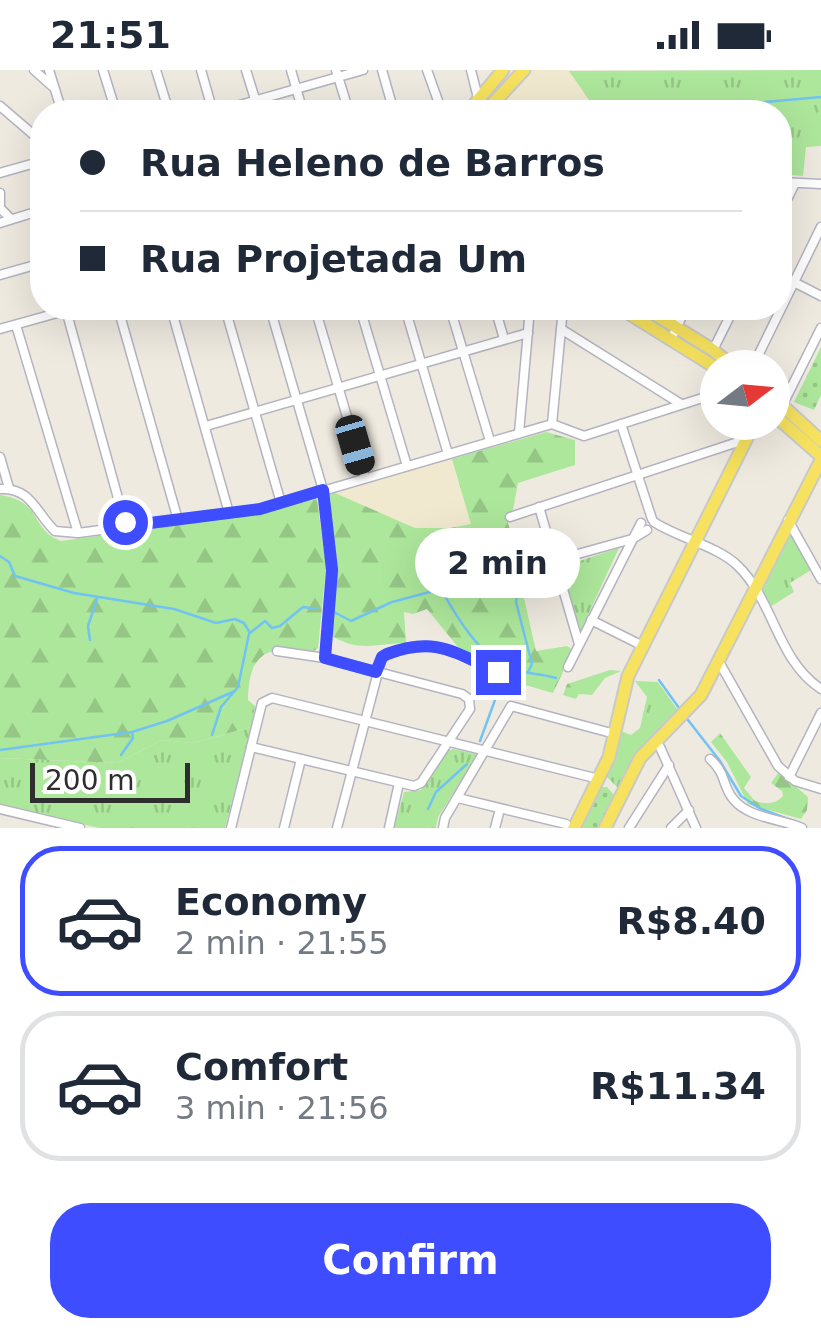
<!DOCTYPE html>
<html lang="en">
<head>
<meta charset="utf-8">
<style>
  :root { --surface:#fff; --page:#f2f2f3; --text:#1f2937; --muted:#747a83; --line:#e0e1e3; --accent:#3d4dff }
  body { margin:0; font-family:"DejaVu Sans",sans-serif; background:var(--page); color:var(--text); height:100vh; display:flex; flex-direction:column; font-size:38px; white-space:nowrap }
  * { box-sizing:border-box; margin:0 }
  p { font-size:32px; color:var(--muted) }
  .icon { flex:none; width:55px; height:55px; fill:none; stroke:currentColor; stroke-width:2; stroke-linecap:round; stroke-linejoin:round }
  .map { position:relative; height:758px; overflow:hidden }
  .drawer { display:flex; flex-direction:column; background:var(--surface); flex:1 }
  .drawer>* { flex:none }
  .banner { position:absolute; left:30px; top:30px; width:762px; height:220px; border-radius:40px; box-shadow:0 10px 40px #0002; display:grid; align-content:center; height:220px; padding:0 50px; background:var(--surface) }
  .needle { width:65px; rotate:74deg }
  .tools { position:absolute; left:700px; top:280px; display:grid; gap:20px }
  .tools a { display:grid; place-items:center; width:90px; height:90px; border-radius:50%; background:var(--surface); box-shadow:0 10px 40px #0002; font-size:50px }
  .scale { position:absolute; left:30px; bottom:25px; width:160px; box-sizing:border-box; padding-left:10px; border:5px solid #2e2e2e; border-top:0; font-size:28px; line-height:35px; white-space:nowrap; color:#2e2e2e; -webkit-text-stroke:8px #fff; paint-order:stroke }
  .end { position:absolute; width:45px; height:45px; margin:-22px; border:12px solid #3d4dff; background:#fff; box-shadow:0 0 0 5px #fff }
  .from { border-radius:50% }
  .bubble { position:absolute; height:70px; border-radius:35px; background:var(--surface); box-shadow:0 10px 40px #0002; font-size:32px; font-weight:700; line-height:70px; text-align:center }
  .car { position:absolute; width:30px; height:60px; margin:-30px -15px; border-radius:12px; box-shadow:0 0 8px 2px #0007; background:linear-gradient(#222 24%,#8ab4d8 0 40%,#222 0 76%,#8ab4d8 0 86%,#222 0) }
  .banner b { display:flex; align-items:center; gap:35px; height:95px; font-size:38px }
  .banner b+b { border-top:2px solid var(--line) }
  .banner i { width:25px; height:25px; background:var(--text) }
  ul { padding:18px 0 0; list-style:none }
  li { display:flex; align-items:center; gap:30px; height:150px; margin:0 20px 15px; padding:0 30px; border:5px solid var(--line); border-radius:40px }
  li div { flex:1 }
  li b { display:block; font-size:38px }
  li em { font-style:normal; font-weight:700 }
  li.current { border-color:var(--accent) }
  li>.icon { width:90px; height:90px; stroke-width:1.5 }
  .button { display:flex; gap:20px; margin-top:auto; padding:20px 50px }
  .button a { flex:1; height:115px; border-radius:40px; background:var(--accent); color:#fff; font-size:40px; font-weight:700; line-height:115px; text-align:center }
  .status { display:flex; justify-content:space-between; align-items:center; height:70px; padding:0 50px; background:var(--surface); direction:ltr }
  .status svg { height:28px; fill:currentColor }
  .map>svg:first-child { display:block }
</style>
</head>
<body>
<div class="status"><b>21:51</b><svg viewBox="0 0 49 12"><path d="M0 12V9h3v3zM5 12V6h3v6zM10 12V3h3v9zM15 12V0h3v12zM26 1h20v11H26zM47 4h2v5h-2z"/></svg></div>
<div class="map">
<svg width="821" height="758" viewBox="0 0 821 758">
  <defs>
    <pattern id="grass-dots" width="8" height="8" patternUnits="userSpaceOnUse" patternTransform="scale(2.5)"><rect width="8" height="8" fill="#ade79b"/><path d="M2 2h.1M6 6h.1" fill="none" stroke="#95c686" stroke-width="1.8" stroke-linecap="round"/></pattern>
    <pattern id="forest-firs" width="22" height="20" patternUnits="userSpaceOnUse" patternTransform="scale(2.5)"><rect width="22" height="20" fill="#ade79b"/><path d="M5 1l3.5 6h-7zM16 11l3.5 6h-7z" fill="#95c686"/></pattern>
    <pattern id="park-tufts" width="24" height="20" patternUnits="userSpaceOnUse" patternTransform="scale(2.5)"><rect width="24" height="20" fill="#ade79b"/><path d="M3 7l-1-3M5 7V3M7 7l1-3M15 17l-1-3M17 17v-4M19 17l1-3" fill="none" stroke="#95c686"/></pattern>
  </defs>
  <rect width="100%" height="100%" fill="#efeae0"/>
  <g fill="#f1e9cf">
    <path d="M531 0H570L589 30 579 42H514L502 29Z"/>
    <path d="M452 389 472 453 450 458H415L335 423Z"/>
  </g>
  <g fill="url(#grass-dots)">
    <path d="M821 277V325L814 340 794 332Z"/>
    <path d="M601 717H607L615 726 601 758H579Z"/>
  </g>
  <g fill="url(#forest-firs)">
    <path d="M546 362 575 370V395L518 413 513 440 506 446 523 504 524 528 536 581 567 576 573 580 553 623 518 613 491 593 458 577 427 539 413 544 404 542 406 573C377 573 360 583 332 566L336 492 328 425 335 423 415 458H450L471 454 452 389Z"/>
    <path d="M0 425C43 431 30 460 61 471L257 444 317 429 326 497 318 578 314 581C271 577 249 577 248 630L255 636 251 657 194 673 162 670 117 693 0 688Z"/>
    <path d="M610 600 621 601 605 608 592 625 579 624 576 629 563 625 567 614Z"/>
    <path d="M720 663 751 707 744 718 755 731C766 734 775 735 783 726L782 721 771 713 779 702 808 727 807 740 801 749 748 734 727 692 711 672Z"/>
  </g>
  <g fill="url(#park-tufts)">
    <path d="M821 0V76L806 77 803 106 780 104V42H579L589 30 569 1Z"/>
    <path d="M788 460 811 500 790 513 794 522 770 537 759 521Z"/>
    <path d="M619 478 580 562H578L561 497Z"/>
    <path d="M635 611 658 612 679 642 636 683 620 720 605 705 621 661 631 665 640 658 647 627Z"/>
    <path d="M251 657 225 758H99L0 735V688L117 693 162 670 194 673Z"/>
    <path d="M454 679 476 684V688L438 747 436 758H394L404 722 421 720 447 681Z"/>
  </g>
  <g fill="none" stroke-linecap="round" stroke-linejoin="round">
    <g stroke="#71c3f3" stroke-width="2.5">
      <path d="M655 42 821 27"/>
      <path d="M511 479 519 512 516 532 532 594 528 602"/>
      <path d="M0 486 9 492 15 506 74 523 174 539 216 553 235 549 244 553 250 563 265 551 272 558 280 556 303 537 317 539"/>
      <path d="M334 542 351 551 392 532 441 519C456 546 479 585 509 598 523 604 541 603 556 608"/>
      <path d="M90 570 88 556 97 529"/>
      <path d="M659 610 679 638"/>
      <path d="M688 650 720 691 741 726 759 738 793 751"/>
      <path d="M212 665 221 637 238 617 249 564"/>
      <path d="M480 671 503 608 510 601"/>
      <path d="M0 680 132 662 167 651 235 621"/>
      <path d="M121 685 133 668 132 663"/>
      <path d="M428 739 436 722 467 694"/>
    </g>
    <defs>
      <g id="minor">
        <path d="M34 0 53 17"/>
        <path d="M49 0 62 42"/>
        <path d="M103 0 116 42"/>
        <path d="M156 0 169 42"/>
        <path d="M201 0 213 42"/>
        <path d="M246 0 259 42"/>
        <path d="M291 0 303 42"/>
        <path d="M336 0 349 42"/>
        <path d="M382 0 394 42"/>
        <path d="M427 0 442 42"/>
        <path d="M471 0 478 28"/>
        <path d="M0 36 42 72"/>
        <path d="M215 42 363 0"/>
        <path d="M0 103 42 91"/>
        <path d="M780 112 821 114"/>
        <path d="M0 123V137"/>
        <path d="M0 138 11 149"/>
        <path d="M780 144 795 113"/>
        <path d="M0 153 42 140"/>
        <path d="M0 205 42 193"/>
        <path d="M780 205 821 226"/>
        <path d="M118 238 178 450"/>
        <path d="M171 238 229 443"/>
        <path d="M225 238 281 433"/>
        <path d="M270 238 323 420 333 501 325 588"/>
        <path d="M315 238 365 408"/>
        <path d="M360 238 407 396"/>
        <path d="M405 238 448 384"/>
        <path d="M450 238 490 371"/>
        <path d="M495 238 504 269"/>
        <path d="M563 238 552 354 584 366 718 323"/>
        <path d="M66 240 126 457"/>
        <path d="M16 255 78 463"/>
        <path d="M0 259 75 238"/>
        <path d="M561 259 681 334"/>
        <path d="M671 269 686 238"/>
        <path d="M713 280 734 238"/>
        <path d="M752 298 821 157"/>
        <path d="M783 334 821 258"/>
        <path d="M621 354 652 449"/>
        <path d="M206 356 528 263"/>
        <path d="M519 363 530 238"/>
        <path d="M0 387 9 418"/>
        <path d="M0 419C31 417 36 443 55 461L78 463 261 439 552 354"/>
        <path d="M539 437 579 574"/>
        <path d="M510 447 747 369"/>
        <path d="M788 450 821 509"/>
        <path d="M654 452C678 468 718 476 738 496 774 531 777 590 821 619"/>
        <path d="M556 490 632 469 647 460"/>
        <path d="M591 550 643 576"/>
        <path d="M718 590 778 696 795 711 821 719"/>
        <path d="M568 597 641 453"/>
        <path d="M251 677 414 716 421 713 470 639 469 629 462 624 325 588 277 581"/>
        <path d="M660 677 696 758"/>
        <path d="M710 689C727 704 722 717 734 730 749 748 781 749 802 758"/>
        <path d="M789 707 821 643"/>
        <path d="M458 728 566 754"/>
        <path d="M0 739 80 758"/>
        <path d="M231 758 262 633 272 628 599 709"/>
        <path d="M284 758 301 689"/>
        <path d="M337 758 382 587C429 563 455 583 499 602"/>
        <path d="M389 758 399 713"/>
        <path d="M443 758 445 748 511 636 615 664"/>
        <path d="M495 758 500 739"/>
        <path d="M629 758 669 695"/>
        <path d="M671 758 689 740"/>
      </g>
      <g id="major">
        <path d="M468 42 503 0"/>
        <path d="M485 42 524 0"/>
        <path d="M620 238 718 299"/>
        <path d="M645 238 713 280 735 298"/>
        <path d="M772 326 821 371"/>
        <path d="M772 343 821 386"/>
        <path d="M574 758 609 687 628 606 755 352"/>
        <path d="M605 758 640 688 701 625 821 390"/>
      </g>
    </defs>
    <use href="#minor" stroke="#b4b4c1" stroke-width="11"/>
    <use href="#major" stroke="#c9c9c9" stroke-width="15"/>
    <use href="#minor" stroke="#fff" stroke-width="8"/>
    <use href="#major" stroke="#f6e25e" stroke-width="11"/>
  </g>
  <g fill="none" stroke-linecap="round" stroke-linejoin="round">
    <path stroke="#3d4dff" stroke-width="12" d="M125 452 126 456 260 439 323 420 332 500 325 588 376 602 382 587 387 584C436 566 453 582 498 602"/>
  </g>
</svg>
<div class="tools">
<a><svg class="needle" viewBox="-14 -14 28 28"><path d="M0-13l5 13h-10z" fill="#e53935"/><path d="M0 13l5-13h-10z" fill="#747a83"/></svg></a>
</div>
<div class="scale">200 m</div>
<i class="end from" style="left:125px;top:452px"></i>
<i class="end" style="left:498px;top:602px"></i>
<div class="bubble" style="left:415px;top:458px;width:165px">2 min</div>
<i class="car" style="left:355px;top:375px;rotate:164deg"></i>
<div class="banner">
<b><i class="from"></i>Rua Heleno de Barros</b>
<b><i></i>Rua Projetada Um</b>
</div>
</div>
<section class="drawer">
<ul>
<li class="current"><svg class="icon" aria-label="car" viewBox="0 0 24 24"><path d="M5 17H2v-5l4-1 3-4h7l3 4 3 1v5h-3M9 17h6M6 11h13"/><circle cx="7" cy="17" r="2"/><circle cx="17" cy="17" r="2"/></svg><div><b>Economy</b><p>2 min · 21:55</p></div><em>R$8.40</em></li>
<li><svg class="icon" aria-label="car" viewBox="0 0 24 24"><path d="M5 17H2v-5l4-1 3-4h7l3 4 3 1v5h-3M9 17h6M6 11h13"/><circle cx="7" cy="17" r="2"/><circle cx="17" cy="17" r="2"/></svg><div><b>Comfort</b><p>3 min · 21:56</p></div><em>R$11.34</em></li>
</ul>
<div class="button"><a>Confirm</a></div>
</section>
</body>
</html>
